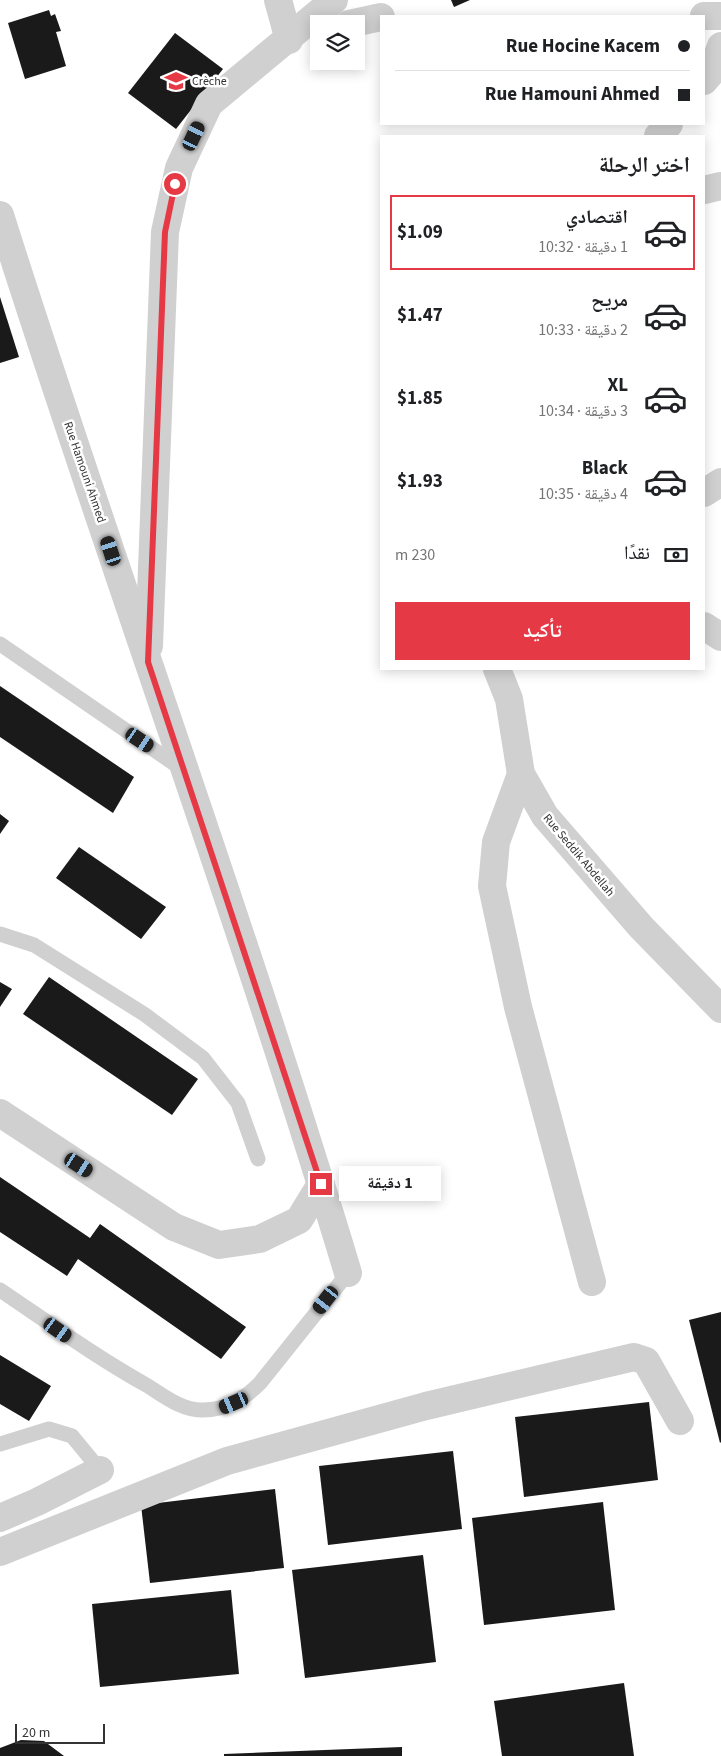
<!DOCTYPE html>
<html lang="ar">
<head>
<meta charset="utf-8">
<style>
  :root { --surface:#fff; --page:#f6f6f6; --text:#202124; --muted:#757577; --line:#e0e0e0; --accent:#e63946 }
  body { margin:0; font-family:"Source Sans 3","Noto Naskh Arabic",sans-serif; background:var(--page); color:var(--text); direction:rtl; height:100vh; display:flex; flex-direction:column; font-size:19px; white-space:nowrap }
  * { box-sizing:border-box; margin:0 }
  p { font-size:16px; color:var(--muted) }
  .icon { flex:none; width:28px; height:28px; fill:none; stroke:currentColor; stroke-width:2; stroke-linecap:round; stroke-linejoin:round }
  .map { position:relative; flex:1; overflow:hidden; direction:ltr }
  .side { position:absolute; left:380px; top:135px; width:325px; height:535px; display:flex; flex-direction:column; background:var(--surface); border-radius:0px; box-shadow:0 2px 12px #0003; direction:rtl }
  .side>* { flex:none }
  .guide { position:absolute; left:380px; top:15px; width:325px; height:110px; border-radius:0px; box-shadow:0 2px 12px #0003; direction:rtl; display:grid; align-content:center; height:110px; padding:0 15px; background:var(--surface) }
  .tools { position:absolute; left:310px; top:15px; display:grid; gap:10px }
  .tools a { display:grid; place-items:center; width:55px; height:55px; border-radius:0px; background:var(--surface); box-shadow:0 2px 12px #0003; font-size:25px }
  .scale { position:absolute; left:15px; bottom:12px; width:90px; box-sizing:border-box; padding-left:5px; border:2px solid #333; border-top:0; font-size:14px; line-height:18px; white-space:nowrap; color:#333; -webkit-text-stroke:4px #fff; paint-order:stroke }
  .end { position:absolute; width:22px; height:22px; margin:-11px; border:6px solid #e63946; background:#fff; box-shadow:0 0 0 2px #fff }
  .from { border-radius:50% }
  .bubble { position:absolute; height:35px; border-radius:0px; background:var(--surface); box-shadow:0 2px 12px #0003; font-size:16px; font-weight:700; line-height:35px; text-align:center; direction:rtl }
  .car { position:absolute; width:15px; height:30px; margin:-15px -8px; border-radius:6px; box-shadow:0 0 4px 1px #0007; background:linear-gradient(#222 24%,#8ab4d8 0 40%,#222 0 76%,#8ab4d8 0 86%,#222 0) }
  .guide b { display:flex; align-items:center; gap:18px; height:48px; font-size:19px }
  .guide b+b { border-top:1px solid var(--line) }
  .guide i { width:12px; height:12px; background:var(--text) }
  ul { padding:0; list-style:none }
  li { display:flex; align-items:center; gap:15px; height:75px; margin:0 10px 8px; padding:0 5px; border:2px solid transparent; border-radius:0px }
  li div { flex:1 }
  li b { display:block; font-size:19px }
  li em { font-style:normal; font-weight:700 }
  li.active { border-color:var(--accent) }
  li>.icon { width:45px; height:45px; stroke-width:1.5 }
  h2 { padding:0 15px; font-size:22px; line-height:60px }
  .pay { display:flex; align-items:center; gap:12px; height:55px; padding:0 15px; font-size:19px }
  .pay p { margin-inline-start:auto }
  .cta { display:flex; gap:10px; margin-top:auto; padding:10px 15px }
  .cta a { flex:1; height:58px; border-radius:0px; background:var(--accent); color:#fff; font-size:20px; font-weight:700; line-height:58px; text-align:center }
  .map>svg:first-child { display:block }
</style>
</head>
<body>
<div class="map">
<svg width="721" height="1756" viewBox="0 0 721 1756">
  <rect width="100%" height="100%" fill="#fff"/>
  <g fill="#1a1a1a">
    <path d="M451 0H470L454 7Z"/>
    <path d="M49 10 51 16 55 14 61 31 56 32 66 66 25 79 8 23Z"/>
    <path d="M175 33 223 69 176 129 128 93Z"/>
    <path d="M0 297 19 357 0 363Z"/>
    <path d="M0 686 134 777 113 813 0 737Z"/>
    <path d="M0 814 9 821 0 834Z"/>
    <path d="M79 847 166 907 141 939 56 878Z"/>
    <path d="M49 977 198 1079 172 1115 23 1014Z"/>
    <path d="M0 982 12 989 0 1007Z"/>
    <path d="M0 1177 90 1238 100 1224 246 1327 221 1359 78 1259 67 1276 0 1232Z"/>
    <path d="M721 1312V1442L720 1443 689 1320Z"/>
    <path d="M0 1355 51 1386 29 1421 0 1404Z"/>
    <path d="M649 1402 658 1480 524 1497 515 1417Z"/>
    <path d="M453 1451 462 1529 328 1545 319 1466Z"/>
    <path d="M275 1489 284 1568 150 1583 141 1505Z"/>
    <path d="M603 1502 615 1610 484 1625 472 1518Z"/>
    <path d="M423 1555 436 1662 305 1678 292 1570Z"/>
    <path d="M231 1590 239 1674 100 1687 92 1604Z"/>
    <path d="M624 1683 634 1756H502L494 1701Z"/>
    <path d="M21 1740 44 1741 64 1756H0V1748Z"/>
    <path d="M402 1747V1756H224V1754Z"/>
  </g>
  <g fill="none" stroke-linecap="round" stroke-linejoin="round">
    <g stroke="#d0d0d0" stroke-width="15">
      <path d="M0 644 182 769"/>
      <path d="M0 934 34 945 144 1014 203 1058 238 1103 258 1159"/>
      <path d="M0 1290C49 1323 96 1357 148 1386 164 1396 183 1411 203 1410 227 1410 244 1399 260 1383L348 1273"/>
      <path d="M0 1444 49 1429 72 1436 100 1470"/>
    </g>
    <g stroke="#d0d0d0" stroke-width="28">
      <path d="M278 0 289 40"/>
      <path d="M704 16H721"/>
      <path d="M349 24 381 17"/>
      <path d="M704 81 711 73 721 46"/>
      <path d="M658 136 669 124"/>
      <path d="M704 190 721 186"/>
      <path d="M0 215C112 569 241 917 348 1273"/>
      <path d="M704 493 721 482"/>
      <path d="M704 626 721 637"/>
      <path d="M149 646 165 232 179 168 209 104 334 0"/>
      <path d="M497 669 509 699 521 774 545 816 641 927 721 1009"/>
      <path d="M521 774 496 842 492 886 518 1007 592 1282"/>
      <path d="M0 1113 174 1227 219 1245 260 1239 299 1220 321 1184"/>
      <path d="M0 1518 37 1502 100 1470"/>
      <path d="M0 1552 227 1461 426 1406 634 1357 646 1361 680 1421"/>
    </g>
  </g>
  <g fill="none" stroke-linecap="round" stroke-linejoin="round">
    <path stroke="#e63946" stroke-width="6" d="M175 184 165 232 148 662 321 1184"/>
  </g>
  <defs>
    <symbol id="school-bare" viewBox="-9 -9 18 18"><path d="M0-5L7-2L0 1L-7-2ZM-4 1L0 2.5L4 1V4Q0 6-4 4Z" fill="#e63946" stroke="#fff" stroke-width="2.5" paint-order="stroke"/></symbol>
  </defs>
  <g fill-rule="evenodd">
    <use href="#school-bare" x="160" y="65" width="32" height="32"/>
  </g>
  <g text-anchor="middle" stroke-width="5" stroke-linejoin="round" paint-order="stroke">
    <g font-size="12" fill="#333" stroke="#fff" text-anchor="start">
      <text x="192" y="85">Crèche</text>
    </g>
    <g font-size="12" fill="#333" stroke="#fff">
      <text transform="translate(85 472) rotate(71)" y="4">Rue Hamouni Ahmed</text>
      <text transform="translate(579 855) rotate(50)" y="4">Rue Seddik Abdellah</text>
    </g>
  </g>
</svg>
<div class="tools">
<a><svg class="icon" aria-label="layers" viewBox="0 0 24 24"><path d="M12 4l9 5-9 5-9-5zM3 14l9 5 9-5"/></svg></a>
</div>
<div class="scale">20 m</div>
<i class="end from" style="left:175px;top:184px"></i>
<i class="end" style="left:321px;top:1184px"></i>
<div class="bubble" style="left:339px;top:1166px;width:102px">1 دقيقة</div>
<i class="car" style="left:194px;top:136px;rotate:25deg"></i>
<i class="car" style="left:111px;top:551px;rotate:342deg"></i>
<i class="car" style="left:140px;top:740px;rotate:124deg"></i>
<i class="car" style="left:79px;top:1165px;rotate:123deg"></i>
<i class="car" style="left:326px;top:1300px;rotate:218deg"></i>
<i class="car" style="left:58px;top:1330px;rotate:125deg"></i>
<i class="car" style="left:234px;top:1403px;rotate:247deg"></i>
<div class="guide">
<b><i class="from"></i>Rue Hocine Kacem</b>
<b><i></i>Rue Hamouni Ahmed</b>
</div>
<section class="side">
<h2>اختر الرحلة</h2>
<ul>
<li class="active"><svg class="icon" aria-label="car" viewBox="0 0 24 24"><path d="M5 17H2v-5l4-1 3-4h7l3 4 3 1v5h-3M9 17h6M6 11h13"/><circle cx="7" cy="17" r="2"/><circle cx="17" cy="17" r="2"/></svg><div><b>اقتصادي</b><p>1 دقيقة · 10:32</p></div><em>$1.09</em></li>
<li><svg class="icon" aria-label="car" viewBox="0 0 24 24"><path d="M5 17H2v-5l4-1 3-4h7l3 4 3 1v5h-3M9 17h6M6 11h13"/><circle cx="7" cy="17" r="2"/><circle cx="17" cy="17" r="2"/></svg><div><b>مريح</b><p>2 دقيقة · 10:33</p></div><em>$1.47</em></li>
<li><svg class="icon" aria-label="car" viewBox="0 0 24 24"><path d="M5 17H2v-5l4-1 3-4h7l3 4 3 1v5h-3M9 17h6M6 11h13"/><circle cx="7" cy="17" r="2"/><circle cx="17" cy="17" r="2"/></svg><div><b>XL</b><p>3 دقيقة · 10:34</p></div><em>$1.85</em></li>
<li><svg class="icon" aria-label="car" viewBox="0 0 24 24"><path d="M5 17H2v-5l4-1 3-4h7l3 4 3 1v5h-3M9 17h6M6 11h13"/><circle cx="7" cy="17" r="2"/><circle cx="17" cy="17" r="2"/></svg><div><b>Black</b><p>4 دقيقة · 10:35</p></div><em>$1.93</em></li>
</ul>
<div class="pay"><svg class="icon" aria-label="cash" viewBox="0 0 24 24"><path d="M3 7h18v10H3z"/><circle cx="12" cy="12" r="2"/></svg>نقدًا<p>230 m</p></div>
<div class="cta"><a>تأكيد</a></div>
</section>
</div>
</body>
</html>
